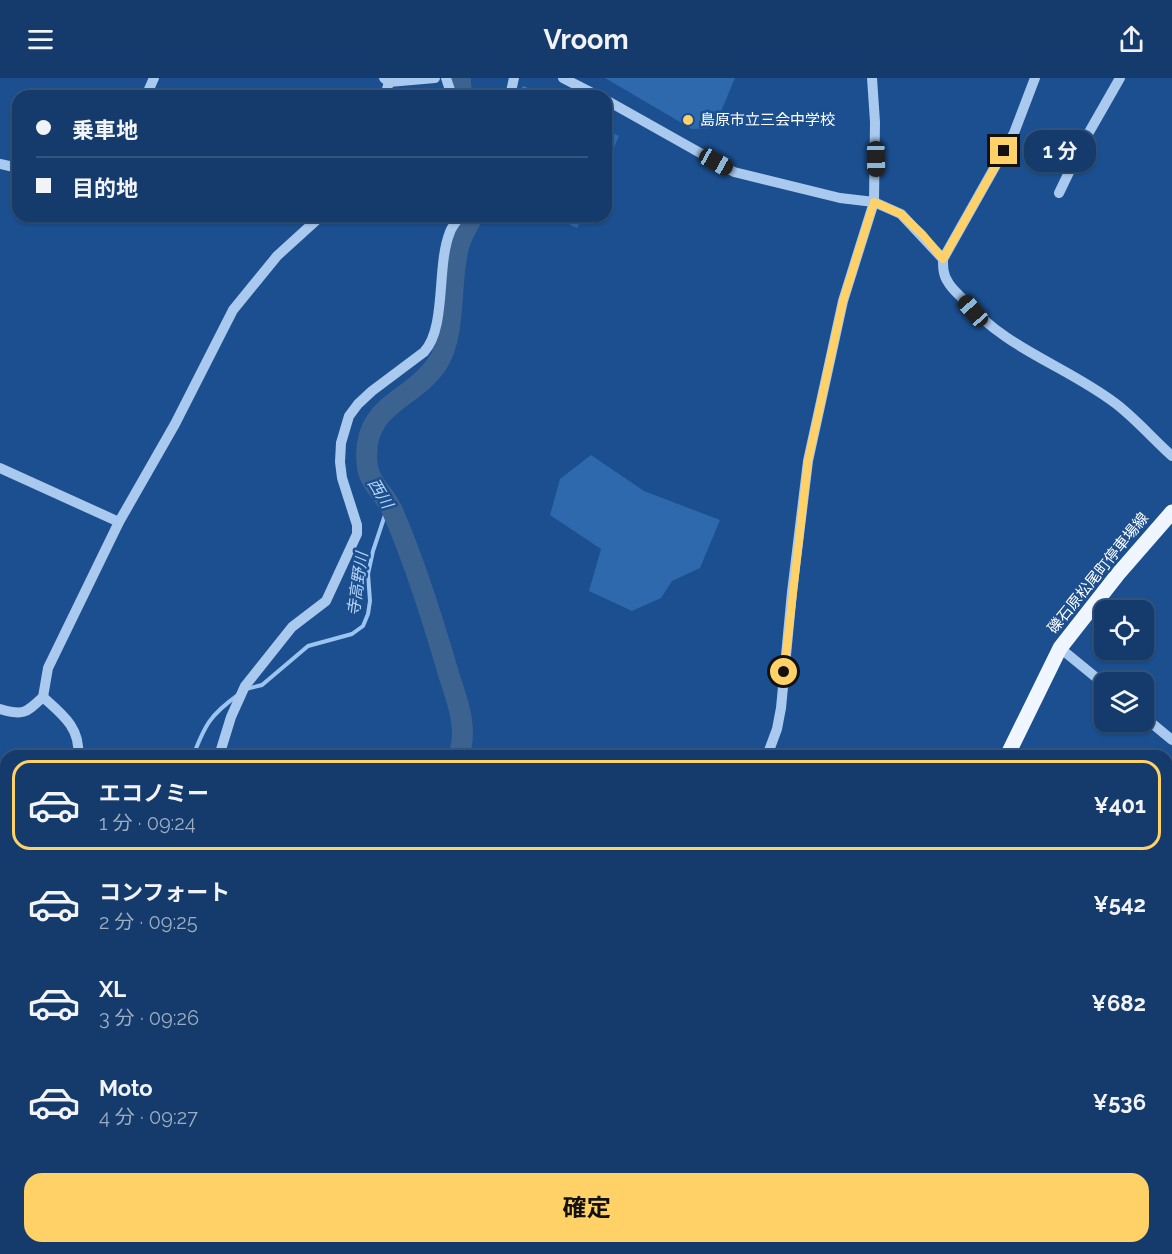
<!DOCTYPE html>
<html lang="ja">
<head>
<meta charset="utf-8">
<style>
  :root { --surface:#143b6b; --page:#214673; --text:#f1f3f6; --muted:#9dadc1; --line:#33557e; --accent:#ffd166 }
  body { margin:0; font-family:Raleway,"Noto Sans JP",sans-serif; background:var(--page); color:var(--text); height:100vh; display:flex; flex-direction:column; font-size:22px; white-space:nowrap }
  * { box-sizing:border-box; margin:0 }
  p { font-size:20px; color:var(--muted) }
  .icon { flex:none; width:33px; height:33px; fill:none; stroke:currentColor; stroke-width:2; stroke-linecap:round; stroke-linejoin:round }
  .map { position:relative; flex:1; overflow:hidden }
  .drawer { position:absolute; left:0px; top:672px; width:1173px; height:504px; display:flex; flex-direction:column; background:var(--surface); border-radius:18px 18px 0 0; box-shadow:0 2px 4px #0004,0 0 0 2px var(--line) }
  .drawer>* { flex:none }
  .banner { position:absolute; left:12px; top:12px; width:600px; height:132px; border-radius:18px; box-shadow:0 2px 4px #0004,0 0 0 2px var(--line); display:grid; align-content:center; height:132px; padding:0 24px; background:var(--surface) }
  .controls { position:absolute; left:1094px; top:522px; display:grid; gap:12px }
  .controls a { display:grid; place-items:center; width:60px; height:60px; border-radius:12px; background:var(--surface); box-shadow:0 2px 4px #0004,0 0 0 2px var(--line); font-size:30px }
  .end { position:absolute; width:27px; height:27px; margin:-14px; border:8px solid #ffd166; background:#111; box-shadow:0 0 0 3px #111 }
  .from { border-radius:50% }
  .bubble { position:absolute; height:42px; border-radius:18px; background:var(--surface); box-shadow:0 2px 4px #0004,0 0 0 2px var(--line); font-size:20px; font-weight:700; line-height:42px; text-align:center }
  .car { position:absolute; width:18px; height:36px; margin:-18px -9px; border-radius:8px; box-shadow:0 0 4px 2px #0007; background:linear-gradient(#222 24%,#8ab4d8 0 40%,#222 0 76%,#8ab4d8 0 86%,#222 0) }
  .banner b { display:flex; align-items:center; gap:21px; height:57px; font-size:22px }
  .banner b+b { border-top:2px solid var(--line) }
  .banner i { width:15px; height:15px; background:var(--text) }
  ul { padding:10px 0 0; list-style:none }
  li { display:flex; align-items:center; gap:18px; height:90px; margin:0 12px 9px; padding:0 12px; border:3px solid transparent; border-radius:18px }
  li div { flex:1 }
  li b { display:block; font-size:22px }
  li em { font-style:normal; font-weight:700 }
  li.active { border-color:var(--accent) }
  li>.icon { width:54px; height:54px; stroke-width:1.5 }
  .cta { display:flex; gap:12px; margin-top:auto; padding:12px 24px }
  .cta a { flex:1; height:69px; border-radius:18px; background:var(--accent); color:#111; font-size:24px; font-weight:700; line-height:69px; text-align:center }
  header { display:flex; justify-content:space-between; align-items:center; height:78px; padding:0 24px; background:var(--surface); font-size:27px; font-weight:700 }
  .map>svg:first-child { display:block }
</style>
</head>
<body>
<header><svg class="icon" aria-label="menu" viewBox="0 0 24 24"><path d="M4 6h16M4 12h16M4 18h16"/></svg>Vroom<svg class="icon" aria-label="share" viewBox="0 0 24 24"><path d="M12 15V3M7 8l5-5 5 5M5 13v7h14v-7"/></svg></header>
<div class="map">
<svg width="1172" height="1176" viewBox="0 0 1172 1176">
  <rect width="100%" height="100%" fill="#1b4f8f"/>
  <g fill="#2e69ad">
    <path d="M605 0H735L714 50 692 51Z"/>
    <path d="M606 52 619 58 606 88Z"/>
    <path d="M552 138H583L577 150Z"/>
    <path d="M591 377 644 413 720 442 700 490 672 503 661 520 632 533 589 513 601 471 550 437 560 401Z"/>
  </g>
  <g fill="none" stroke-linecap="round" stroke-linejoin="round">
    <g stroke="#9cc4f0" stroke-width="4">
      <path d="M246 611 262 607 308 568 352 556 363 548 368 536 370 523 368 496 373 473 389 425"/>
      <path d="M193 678C205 647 210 637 238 617"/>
      <path d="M0 1028 6 1023"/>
      <path d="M0 1101 2 1109 0 1116"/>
    </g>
    <g stroke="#3c6290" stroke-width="21">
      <path d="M460 0 462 18"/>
      <path d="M458 678C462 669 463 657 462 647 461 630 453 611 448 594 432 539 415 484 392 432 384 414 368 405 367 385 362 326 411 324 437 286 457 257 449 202 459 167 462 157 468 147 473 138"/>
      <path d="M179 1176V1170"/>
    </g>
  </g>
  <path fill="#4478b7" d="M523 8 547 18H519Z"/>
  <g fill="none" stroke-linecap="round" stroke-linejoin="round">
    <g stroke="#a9c9ee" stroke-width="10">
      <path d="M384 0 389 4 435 0"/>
      <path d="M446 0 452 18"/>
      <path d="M563 0 598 18"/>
      <path d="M1035 0 1014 55 943 181C943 189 943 197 948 204 951 210 958 216 963 221 1007 272 1063 286 1115 325 1135 340 1153 361 1172 378"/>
      <path d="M146 18 154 0"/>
      <path d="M385 18 389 4"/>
      <path d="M510 18 514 0"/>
      <path d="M606 22 734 94 840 120 874 124 901 136 943 181"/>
      <path d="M0 86 18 90"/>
      <path d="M1059 115 1084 63 1120 0"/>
      <path d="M0 390 119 444"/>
      <path d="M1060 570 1104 606"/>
      <path d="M43 619C62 636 81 650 78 678"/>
      <path d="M0 631C24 638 26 635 43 619L48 590 119 444 175 346 233 232 277 178 321 138"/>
      <path d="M1143 638 1172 662"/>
      <path d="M219 678 231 639 245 608 292 549 326 523 357 456V447L342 400 340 384 341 365 349 338 358 326 372 313 424 274C447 249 436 188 450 154 452 148 457 143 460 138"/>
      <path d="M767 678 777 651 781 630 792 514 808 383 843 223 874 124 875 44 872 0"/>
      <path d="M0 917 6 909"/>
      <path d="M1167 1118 1172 1113"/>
      <path d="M231 1170 247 1176"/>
      <path d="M543 1170 558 1176"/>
      <path d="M793 1170 795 1176"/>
      <path d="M16 1176 21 1170"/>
      <path d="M621 1176 624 1170"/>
      <path d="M1119 1176 1124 1170"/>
    </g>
    <g stroke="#f0f6ff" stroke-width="15">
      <path d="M1007 678 1060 570 1118 496 1172 434"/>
      <path d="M639 1176 647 1170"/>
    </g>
  </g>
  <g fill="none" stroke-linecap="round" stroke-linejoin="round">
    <path stroke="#ffd166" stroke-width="8" d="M784 594 808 383 843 223 874 124 901 136 923 157 943 181 1004 73"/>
  </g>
  <circle fill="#ffd166" stroke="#1b4f8f" stroke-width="2" cx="688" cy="42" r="6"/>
  <g text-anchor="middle" stroke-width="5" stroke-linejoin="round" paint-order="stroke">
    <g font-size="15" fill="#fff" stroke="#1b4f8f" text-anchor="start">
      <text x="700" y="47">島原市立三会中学校</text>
    </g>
    <g font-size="15" fill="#fff" stroke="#1b4f8f">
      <text transform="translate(1098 495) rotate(-51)" y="5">礫石原松尾町停車場線</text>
    </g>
    <g font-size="16" font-style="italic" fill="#b5d3f5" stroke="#1b4f8f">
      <text transform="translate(381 415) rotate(59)" y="6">西川</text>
      <text transform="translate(357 506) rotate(-82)" y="6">寺高野川</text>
    </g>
  </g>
</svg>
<div class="controls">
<a><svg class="icon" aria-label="locate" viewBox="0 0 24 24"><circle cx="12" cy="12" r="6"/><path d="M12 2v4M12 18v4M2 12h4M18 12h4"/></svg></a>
<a><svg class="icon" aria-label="layers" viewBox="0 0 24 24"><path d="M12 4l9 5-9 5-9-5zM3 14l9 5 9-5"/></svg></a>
</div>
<i class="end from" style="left:784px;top:594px"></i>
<i class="end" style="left:1004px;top:73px"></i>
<div class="bubble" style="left:1024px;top:52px;width:72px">1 分</div>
<i class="car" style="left:876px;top:81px;rotate:179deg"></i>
<i class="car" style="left:716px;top:84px;rotate:119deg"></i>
<i class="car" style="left:973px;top:233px;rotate:319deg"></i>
<div class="banner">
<b><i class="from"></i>乗車地</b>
<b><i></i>目的地</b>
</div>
<section class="drawer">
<ul>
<li class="active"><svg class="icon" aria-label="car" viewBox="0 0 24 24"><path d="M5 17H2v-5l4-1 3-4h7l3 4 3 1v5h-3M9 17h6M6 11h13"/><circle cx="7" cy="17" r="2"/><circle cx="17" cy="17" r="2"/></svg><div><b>エコノミー</b><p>1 分 · 09:24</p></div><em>¥401</em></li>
<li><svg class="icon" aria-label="car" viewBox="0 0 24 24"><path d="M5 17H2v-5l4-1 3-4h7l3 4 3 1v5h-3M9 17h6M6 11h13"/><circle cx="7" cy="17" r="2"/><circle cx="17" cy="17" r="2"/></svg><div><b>コンフォート</b><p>2 分 · 09:25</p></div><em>¥542</em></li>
<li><svg class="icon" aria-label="car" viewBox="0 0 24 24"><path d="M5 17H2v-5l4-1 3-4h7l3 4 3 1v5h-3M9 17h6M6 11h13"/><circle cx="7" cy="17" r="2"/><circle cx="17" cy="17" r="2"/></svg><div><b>XL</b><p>3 分 · 09:26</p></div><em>¥682</em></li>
<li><svg class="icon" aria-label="car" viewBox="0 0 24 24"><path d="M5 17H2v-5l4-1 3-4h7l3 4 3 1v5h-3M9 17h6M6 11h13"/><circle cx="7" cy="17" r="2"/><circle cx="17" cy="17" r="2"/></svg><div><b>Moto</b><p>4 分 · 09:27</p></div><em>¥536</em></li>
</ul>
<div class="cta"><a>確定</a></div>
</section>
</div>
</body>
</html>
